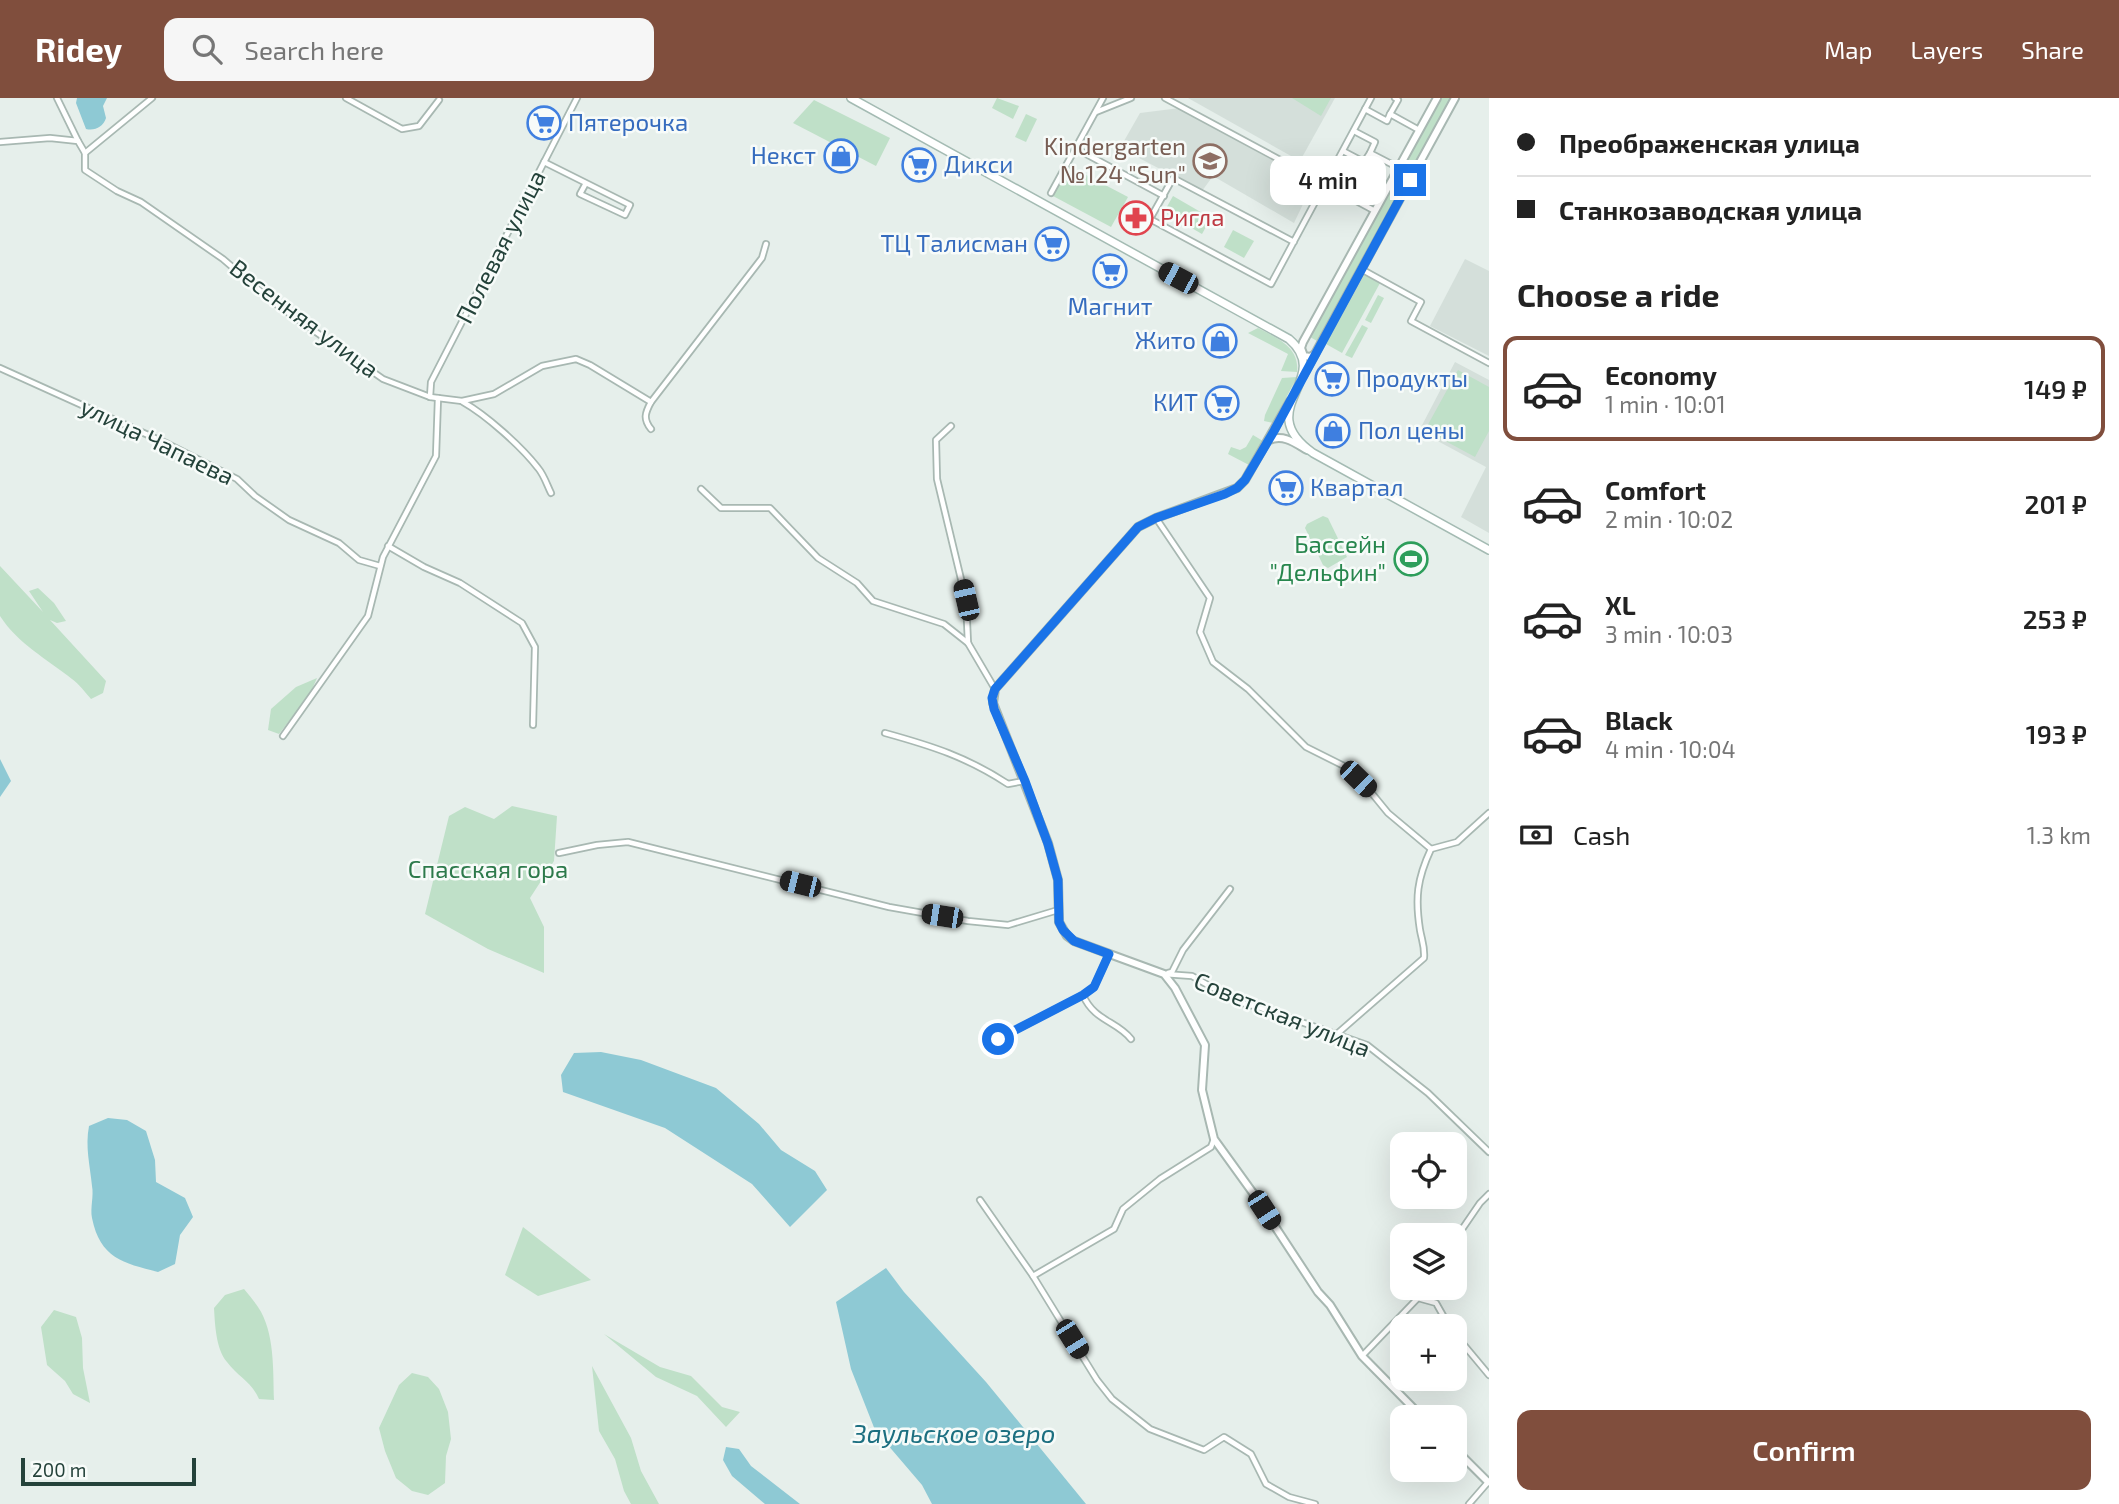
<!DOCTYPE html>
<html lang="en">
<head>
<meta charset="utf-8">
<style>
  :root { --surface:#fff; --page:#f6f6f6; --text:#222; --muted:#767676; --line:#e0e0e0; --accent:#804e3d }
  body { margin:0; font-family:"Exo 2",sans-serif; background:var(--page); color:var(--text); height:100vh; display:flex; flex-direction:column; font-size:26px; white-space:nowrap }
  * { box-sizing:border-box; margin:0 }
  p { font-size:23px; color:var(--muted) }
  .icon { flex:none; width:38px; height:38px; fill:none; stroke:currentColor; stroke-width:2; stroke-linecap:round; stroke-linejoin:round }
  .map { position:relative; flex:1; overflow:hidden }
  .details { display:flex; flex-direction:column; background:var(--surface); width:630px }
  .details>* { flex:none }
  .banner { display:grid; align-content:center; height:154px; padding:0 28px; background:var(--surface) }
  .controls { position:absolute; left:1390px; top:1034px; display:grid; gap:14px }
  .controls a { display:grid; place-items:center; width:77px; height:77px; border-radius:14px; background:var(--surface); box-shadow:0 7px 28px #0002; font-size:35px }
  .scale { position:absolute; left:21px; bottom:18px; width:175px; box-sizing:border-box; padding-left:7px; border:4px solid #24423a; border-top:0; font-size:19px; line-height:24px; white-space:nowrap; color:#24423a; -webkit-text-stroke:5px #f7fbf9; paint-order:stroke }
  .end { position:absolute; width:32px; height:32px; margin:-16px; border:9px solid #1a73e8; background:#fff; box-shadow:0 0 0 4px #fff }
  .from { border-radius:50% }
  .bubble { position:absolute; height:49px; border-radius:14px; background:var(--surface); box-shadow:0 7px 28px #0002; font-size:23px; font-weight:600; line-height:49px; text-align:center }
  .car { position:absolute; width:21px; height:42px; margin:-21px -10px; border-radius:9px; box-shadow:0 0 5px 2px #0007; background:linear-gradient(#222 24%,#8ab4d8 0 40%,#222 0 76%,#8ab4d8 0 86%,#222 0) }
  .banner b { display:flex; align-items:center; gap:24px; height:66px; font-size:26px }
  .banner b+b { border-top:2px solid var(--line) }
  .banner i { width:18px; height:18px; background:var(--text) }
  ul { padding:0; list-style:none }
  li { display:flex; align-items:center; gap:21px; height:105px; margin:0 14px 10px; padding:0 14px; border:4px solid transparent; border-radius:14px }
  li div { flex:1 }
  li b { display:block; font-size:26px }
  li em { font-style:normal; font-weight:600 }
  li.selected { border-color:var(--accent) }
  li>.icon { width:63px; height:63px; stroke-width:1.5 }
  h2 { padding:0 28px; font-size:32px; line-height:84px }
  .pay { display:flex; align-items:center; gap:18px; height:77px; padding:0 28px; font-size:26px }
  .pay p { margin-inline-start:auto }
  .action { display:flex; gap:14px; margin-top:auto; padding:14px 28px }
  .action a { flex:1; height:80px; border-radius:14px; background:var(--accent); color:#fff; font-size:28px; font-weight:600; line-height:80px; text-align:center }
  header { display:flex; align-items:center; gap:42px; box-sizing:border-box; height:98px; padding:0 35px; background:var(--accent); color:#fff }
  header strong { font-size:33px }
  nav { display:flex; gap:38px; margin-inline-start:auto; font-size:24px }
  .search { width:490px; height:63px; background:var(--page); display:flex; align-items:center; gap:18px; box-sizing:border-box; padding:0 24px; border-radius:14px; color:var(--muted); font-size:26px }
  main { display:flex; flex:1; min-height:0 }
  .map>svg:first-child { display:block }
</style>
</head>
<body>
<header>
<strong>Ridey</strong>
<div class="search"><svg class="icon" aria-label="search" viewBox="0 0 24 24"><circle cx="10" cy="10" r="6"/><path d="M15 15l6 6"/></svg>Search here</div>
<nav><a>Map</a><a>Layers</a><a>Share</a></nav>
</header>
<main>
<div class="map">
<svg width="1489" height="1406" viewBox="0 0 1489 1406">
  <rect width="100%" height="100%" fill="#e6efeb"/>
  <g fill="#d4dfda">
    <path d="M1188 0H1335L1300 63Z"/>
    <path d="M1180 10 1313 85 1294 125 1213 78 1202 93 1120 50 1140 15Z"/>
    <path d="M1465 161 1489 173V258L1430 228Z"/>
    <path d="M1455 264 1489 282V435L1461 419 1486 369 1419 333Z"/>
  </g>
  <g fill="#bfe0c8">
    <path d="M997 0 1019 8 1013 21 992 10Z"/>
    <path d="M1292 0H1331L1321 18Z"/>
    <path d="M1441 0H1451L1319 244 1310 239Z"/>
    <path d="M814 2 890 40 876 68 793 25Z"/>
    <path d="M1026 16 1037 21 1026 44 1015 39Z"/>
    <path d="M1069 68 1128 99 1111 129 1053 98Z"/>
    <path d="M1173 98 1211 120 1202 136 1164 114Z"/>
    <path d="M1233 132 1254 143 1244 160 1224 149Z"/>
    <path d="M1364 177 1380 185 1342 255 1326 246Z"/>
    <path d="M1378 197 1384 200 1371 225 1365 222Z"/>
    <path d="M1362 227 1368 230 1352 260 1345 257Z"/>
    <path d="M1258 230C1277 240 1300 249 1297 274L1281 273 1288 256 1248 235Z"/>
    <path d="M1458 272 1489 289V333L1475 359 1425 332Z"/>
    <path d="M1297 279 1273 325 1264 323 1265 317 1282 280Z"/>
    <path d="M1253 337 1263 343 1249 367 1228 356 1231 349 1240 352 1246 349Z"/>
    <path d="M1323 418 1328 420 1347 459 1328 470 1323 467 1305 430 1307 426Z"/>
    <path d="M0 468 43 514 29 493 38 490 54 505 66 523 57 525 50 522 106 583 103 595 91 601C85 594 79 586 72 581 47 561 18 546 0 518Z"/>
    <path d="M317 580 310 596 279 636 268 632 271 611 296 589Z"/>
    <path d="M512 708 557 718 554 763 530 800 544 829V875L488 851 425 816 449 718 465 709 494 721Z"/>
    <path d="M523 1129 591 1182 538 1198 505 1177Z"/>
    <path d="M244 1191C249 1197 254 1203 258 1209 275 1234 273 1273 274 1302L259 1301C251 1283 238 1279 227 1264 216 1251 215 1227 214 1210L225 1197Z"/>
    <path d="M54 1212 76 1219 82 1240 83 1270 90 1305 73 1296 65 1283 47 1267 41 1229Z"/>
    <path d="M604 1236 660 1269 691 1278 722 1309 740 1314 726 1329 697 1298 656 1279Z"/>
    <path d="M592 1268 631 1340 641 1373 659 1406H631L624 1393 615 1361 599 1333Z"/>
    <path d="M412 1275 428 1279 439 1291 448 1314 451 1341 446 1358 445 1385 428 1397 412 1393 396 1380 385 1353 379 1330 399 1287Z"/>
  </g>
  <g fill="#8ec9d4">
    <path d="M77 0H107L103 8 106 20C103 29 95 33 86 31L76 5Z"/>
    <path d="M0 661 11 683 0 699Z"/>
    <path d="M601 954 641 962 716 990 759 1026 781 1052 815 1073 827 1092 790 1129 752 1086 665 1030 563 994 561 977 574 955Z"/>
    <path d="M108 1020 127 1022 146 1033 155 1062 156 1084 185 1100 193 1119 180 1137 175 1166 158 1174C123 1165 100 1160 92 1120 90 1110 94 1098 92 1088 90 1067 85 1049 89 1028Z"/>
    <path d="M886 1170 904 1194 986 1284 1086 1406H932L922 1387 875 1332 851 1271 836 1204Z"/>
    <path d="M726 1349 739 1351 751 1368 800 1406H765L732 1378 723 1362Z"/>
  </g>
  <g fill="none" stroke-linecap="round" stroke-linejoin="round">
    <defs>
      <g id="minor">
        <path d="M57 0 78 43"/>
        <path d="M152 0 85 55V72L117 93 141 104 223 161 273 204 383 281 430 299 462 303 494 296 542 268 576 261 590 267 651 304"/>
        <path d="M346 0 402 31 419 28 439 2"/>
        <path d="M1165 0 1375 113"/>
        <path d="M1395 0 1398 2 1390 16 1419 32"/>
        <path d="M1365 11 1387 23 1390 16"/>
        <path d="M1096 14 1131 0"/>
        <path d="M1354 33 1375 44 1370 55 1399 70"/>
        <path d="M0 44 50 40 78 43 85 55"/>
        <path d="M1075 50 1164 98"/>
        <path d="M1343 53 1364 64 1370 55"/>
        <path d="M544 64 630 107 625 117 580 96 586 85"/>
        <path d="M1051 95 1103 0"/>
        <path d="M1294 144 1173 80 1150 121 1271 186 1371 0"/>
        <path d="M1361 171 1421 204 1411 223 1489 265"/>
        <path d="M0 270 168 346 237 381 255 398 289 422 339 445 359 462 380 468"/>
        <path d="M430 299 431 284 577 0"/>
        <path d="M463 304C486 317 521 348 538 370 544 377 547 387 551 395"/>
        <path d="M951 328 936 342 937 381 966 502 968 545 995 591"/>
        <path d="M651 331C643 321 645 315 651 304L762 160 766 146"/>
        <path d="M701 391 721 410H770L818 460 857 485 873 503 944 526 968 545"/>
        <path d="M1156 420 1210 500 1200 534 1213 564 1248 591 1306 649 1346 669 1370 693 1388 715 1431 751"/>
        <path d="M388 448 424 469 460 485 522 525 535 549 533 627"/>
        <path d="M885 635C932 648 967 659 1008 686L1024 683"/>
        <path d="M283 638 368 518 383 459 436 358 438 300"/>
        <path d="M559 755 597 747 628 744 889 809 968 823 1008 827 1058 812"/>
        <path d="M1168 875 1172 874 1183 852 1230 791"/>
        <path d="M1164 876 1192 878 1238 904 1258 909 1367 947 1428 995 1489 1054"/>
        <path d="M1083 897C1094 923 1117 923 1131 941"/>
        <path d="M1338 935 1424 860C1425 849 1422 843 1420 832 1415 800 1417 781 1431 751L1457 744 1489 715"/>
        <path d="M998 941 1083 897 1094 889 1109 856"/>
        <path d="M980 1102 1033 1178 1097 1282 1112 1301 1150 1331 1204 1352 1224 1339 1251 1356 1266 1386 1289 1399 1315 1406"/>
        <path d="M1454 1143 1480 1105 1489 1096"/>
        <path d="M1033 1178 1114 1131 1123 1111 1160 1081 1211 1049 1214 1041"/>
        <path d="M1418 1200 1436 1205 1449 1228"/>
        <path d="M1454 1235 1489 1277"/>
        <path d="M1362 1258 1418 1200 1424 1190"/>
        <path d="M1469 1406 1489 1383"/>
      </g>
      <g id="tertiary">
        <path d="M1315 256 1310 259 1304 258 1301 250 1303 244 1437 0"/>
        <path d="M1303 278 1455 0"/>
        <path d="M1290 303 1245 382 1237 390 1156 420 1138 429 995 591 993 605 1048 745 1058 782 1059 824 1067 838 1074 843 1164 876 1175 890 1205 947 1202 992 1214 1041 1253 1095 1318 1194 1330 1207 1362 1258 1423 1320"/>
        <path d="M1269 342C1284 336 1295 345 1307 352"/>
        <path d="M1454 1350 1488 1384"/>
      </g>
      <path id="secondary" d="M851 0 1289 241C1335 281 1250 311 1313 355L1489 452"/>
    </defs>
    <use href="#minor" stroke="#a8b8b2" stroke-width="8"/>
    <use href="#tertiary" stroke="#a8b8b2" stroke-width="10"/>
    <use href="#secondary" stroke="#a4bbb3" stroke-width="10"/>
    <use href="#minor" stroke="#fff" stroke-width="4.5"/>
    <use href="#tertiary" stroke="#fff" stroke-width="6"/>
    <use href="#secondary" stroke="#fff" stroke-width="7"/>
  </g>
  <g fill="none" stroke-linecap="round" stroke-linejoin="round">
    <path stroke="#1a73e8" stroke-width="9" d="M998 941 1083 897 1094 889 1109 856 1074 843 1063 832 1059 824 1058 782 1048 746 1025 683 994 611 992 600 995 591 1138 429 1156 420 1225 396 1237 390 1245 382 1274 333 1410 82"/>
  </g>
  <defs>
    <symbol id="supermarket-ring" viewBox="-11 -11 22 22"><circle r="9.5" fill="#f7fbf9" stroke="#3f7fe0" stroke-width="1.5"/><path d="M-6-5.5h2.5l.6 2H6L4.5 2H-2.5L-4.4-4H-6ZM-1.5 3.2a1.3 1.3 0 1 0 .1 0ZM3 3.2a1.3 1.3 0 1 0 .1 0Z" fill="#3f7fe0"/></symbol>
    <symbol id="shop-ring" viewBox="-11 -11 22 22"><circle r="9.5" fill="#f7fbf9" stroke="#3f7fe0" stroke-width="1.5"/><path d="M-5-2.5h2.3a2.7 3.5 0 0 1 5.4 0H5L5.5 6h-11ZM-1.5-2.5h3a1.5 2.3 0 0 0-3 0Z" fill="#3f7fe0"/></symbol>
    <symbol id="school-ring" viewBox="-11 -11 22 22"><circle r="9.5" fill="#f7fbf9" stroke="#8d6e63" stroke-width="1.5"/><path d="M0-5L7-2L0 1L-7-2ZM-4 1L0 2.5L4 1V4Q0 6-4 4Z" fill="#8d6e63"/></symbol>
    <symbol id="pharmacy-ring" viewBox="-11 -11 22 22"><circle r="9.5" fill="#f7fbf9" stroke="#e0444e" stroke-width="1.5"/><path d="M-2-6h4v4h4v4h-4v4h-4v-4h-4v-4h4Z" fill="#e0444e"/></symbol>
    <symbol id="stadium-ring" viewBox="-11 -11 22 22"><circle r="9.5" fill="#f7fbf9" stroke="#2e9e5b" stroke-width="1.5"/><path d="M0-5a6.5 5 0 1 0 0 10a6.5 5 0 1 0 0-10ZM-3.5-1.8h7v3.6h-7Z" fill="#2e9e5b"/></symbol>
  </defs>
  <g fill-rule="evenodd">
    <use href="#supermarket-ring" x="525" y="6" width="38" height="38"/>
    <use href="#shop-ring" x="822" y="39" width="38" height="38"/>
    <use href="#school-ring" x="1191" y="44" width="38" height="38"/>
    <use href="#supermarket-ring" x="900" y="48" width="38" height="38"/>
    <use href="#pharmacy-ring" x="1117" y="101" width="38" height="38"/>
    <use href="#supermarket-ring" x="1033" y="127" width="38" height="38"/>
    <use href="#supermarket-ring" x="1091" y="154" width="38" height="38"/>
    <use href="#shop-ring" x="1201" y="224" width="38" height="38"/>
    <use href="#supermarket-ring" x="1313" y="262" width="38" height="38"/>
    <use href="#supermarket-ring" x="1203" y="286" width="38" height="38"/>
    <use href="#shop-ring" x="1314" y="314" width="38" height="38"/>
    <use href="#supermarket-ring" x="1267" y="371" width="38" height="38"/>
    <use href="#stadium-ring" x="1392" y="442" width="38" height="38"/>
  </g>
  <g text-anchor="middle" stroke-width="5" stroke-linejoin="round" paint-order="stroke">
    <g font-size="24" fill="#366cbe" stroke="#f7fbf9" text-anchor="start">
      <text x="568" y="33">Пятерочка</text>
      <text x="816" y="66" text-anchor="end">Некст</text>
      <text x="944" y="75">Дикси</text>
      <text x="1028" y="154" text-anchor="end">ТЦ Талисман</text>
      <text x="1110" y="217" text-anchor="middle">Магнит</text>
      <text x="1196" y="251" text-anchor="end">Жито</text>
      <text x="1356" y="289">Продукты</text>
      <text x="1198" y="313" text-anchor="end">КИТ</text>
      <text x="1358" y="341">Пол цены</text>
      <text x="1310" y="398">Квартал</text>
    </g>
    <g font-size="24" fill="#785e54" stroke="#f7fbf9" text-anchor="end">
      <text x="1186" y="57">Kindergarten<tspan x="1186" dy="28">№124 "Sun"</tspan></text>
    </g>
    <g font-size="24" fill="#be3a42" stroke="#f7fbf9" text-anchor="start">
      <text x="1160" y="128">Ригла</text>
    </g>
    <g font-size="24" fill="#24423a" stroke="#f7fbf9">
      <text transform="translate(501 149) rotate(-63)" y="8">Полевая улица</text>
      <text transform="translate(304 221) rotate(37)" y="8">Весенняя улица</text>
      <text transform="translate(157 344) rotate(26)" y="8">улица Чапаева</text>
      <text transform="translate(1282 917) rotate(22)" y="8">Советская улица</text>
    </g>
    <g font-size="24" fill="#27864d" stroke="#f7fbf9" text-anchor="end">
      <text x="1386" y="455">Бассейн<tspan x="1386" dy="28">"Дельфин"</tspan></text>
    </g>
    <g font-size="24" fill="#2d7a4b" stroke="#f7fbf9">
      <text x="488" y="780">Спасская гора</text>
    </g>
    <g font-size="26" font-style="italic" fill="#1c6f80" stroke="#f7fbf9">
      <text x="954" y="1345">Заульское озеро</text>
    </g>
  </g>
</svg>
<div class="controls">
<a><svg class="icon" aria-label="locate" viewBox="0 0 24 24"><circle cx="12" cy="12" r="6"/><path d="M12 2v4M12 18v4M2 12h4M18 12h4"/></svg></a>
<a><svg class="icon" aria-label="layers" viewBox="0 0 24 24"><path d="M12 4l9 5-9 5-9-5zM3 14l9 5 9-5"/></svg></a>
<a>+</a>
<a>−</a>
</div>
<div class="scale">200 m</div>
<i class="end from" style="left:998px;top:941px"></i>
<i class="end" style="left:1410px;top:82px"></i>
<div class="bubble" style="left:1270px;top:58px;width:116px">4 min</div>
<i class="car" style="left:1178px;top:180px;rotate:298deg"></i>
<i class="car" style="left:966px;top:502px;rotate:347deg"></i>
<i class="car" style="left:1358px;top:681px;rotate:134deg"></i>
<i class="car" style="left:800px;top:786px;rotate:284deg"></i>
<i class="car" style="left:942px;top:818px;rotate:279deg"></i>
<i class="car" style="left:1264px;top:1112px;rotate:147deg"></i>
<i class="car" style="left:1072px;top:1241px;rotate:148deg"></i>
</div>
<section class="details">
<div class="banner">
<b><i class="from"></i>Преображенская улица</b>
<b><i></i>Станкозаводская улица</b>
</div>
<h2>Choose a ride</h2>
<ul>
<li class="selected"><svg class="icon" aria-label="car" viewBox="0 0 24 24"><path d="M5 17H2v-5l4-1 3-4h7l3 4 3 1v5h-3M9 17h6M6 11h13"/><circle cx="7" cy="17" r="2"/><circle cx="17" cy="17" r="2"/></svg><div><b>Economy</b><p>1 min · 10:01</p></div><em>149 ₽</em></li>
<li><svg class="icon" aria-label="car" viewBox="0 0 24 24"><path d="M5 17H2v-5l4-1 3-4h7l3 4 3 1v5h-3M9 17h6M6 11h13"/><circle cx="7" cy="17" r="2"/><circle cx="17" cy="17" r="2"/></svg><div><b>Comfort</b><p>2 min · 10:02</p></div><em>201 ₽</em></li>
<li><svg class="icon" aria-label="car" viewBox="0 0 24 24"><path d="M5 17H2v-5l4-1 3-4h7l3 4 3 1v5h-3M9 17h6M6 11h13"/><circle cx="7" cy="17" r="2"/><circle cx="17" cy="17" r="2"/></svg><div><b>XL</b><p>3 min · 10:03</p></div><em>253 ₽</em></li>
<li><svg class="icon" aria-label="car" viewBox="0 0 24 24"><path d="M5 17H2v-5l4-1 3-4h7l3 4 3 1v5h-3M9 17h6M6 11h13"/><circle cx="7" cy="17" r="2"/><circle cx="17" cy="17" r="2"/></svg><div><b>Black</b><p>4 min · 10:04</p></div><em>193 ₽</em></li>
</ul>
<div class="pay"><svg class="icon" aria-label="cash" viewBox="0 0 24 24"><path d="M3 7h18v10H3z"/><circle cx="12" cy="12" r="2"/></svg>Cash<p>1.3 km</p></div>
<div class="action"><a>Confirm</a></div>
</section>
</main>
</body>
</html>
